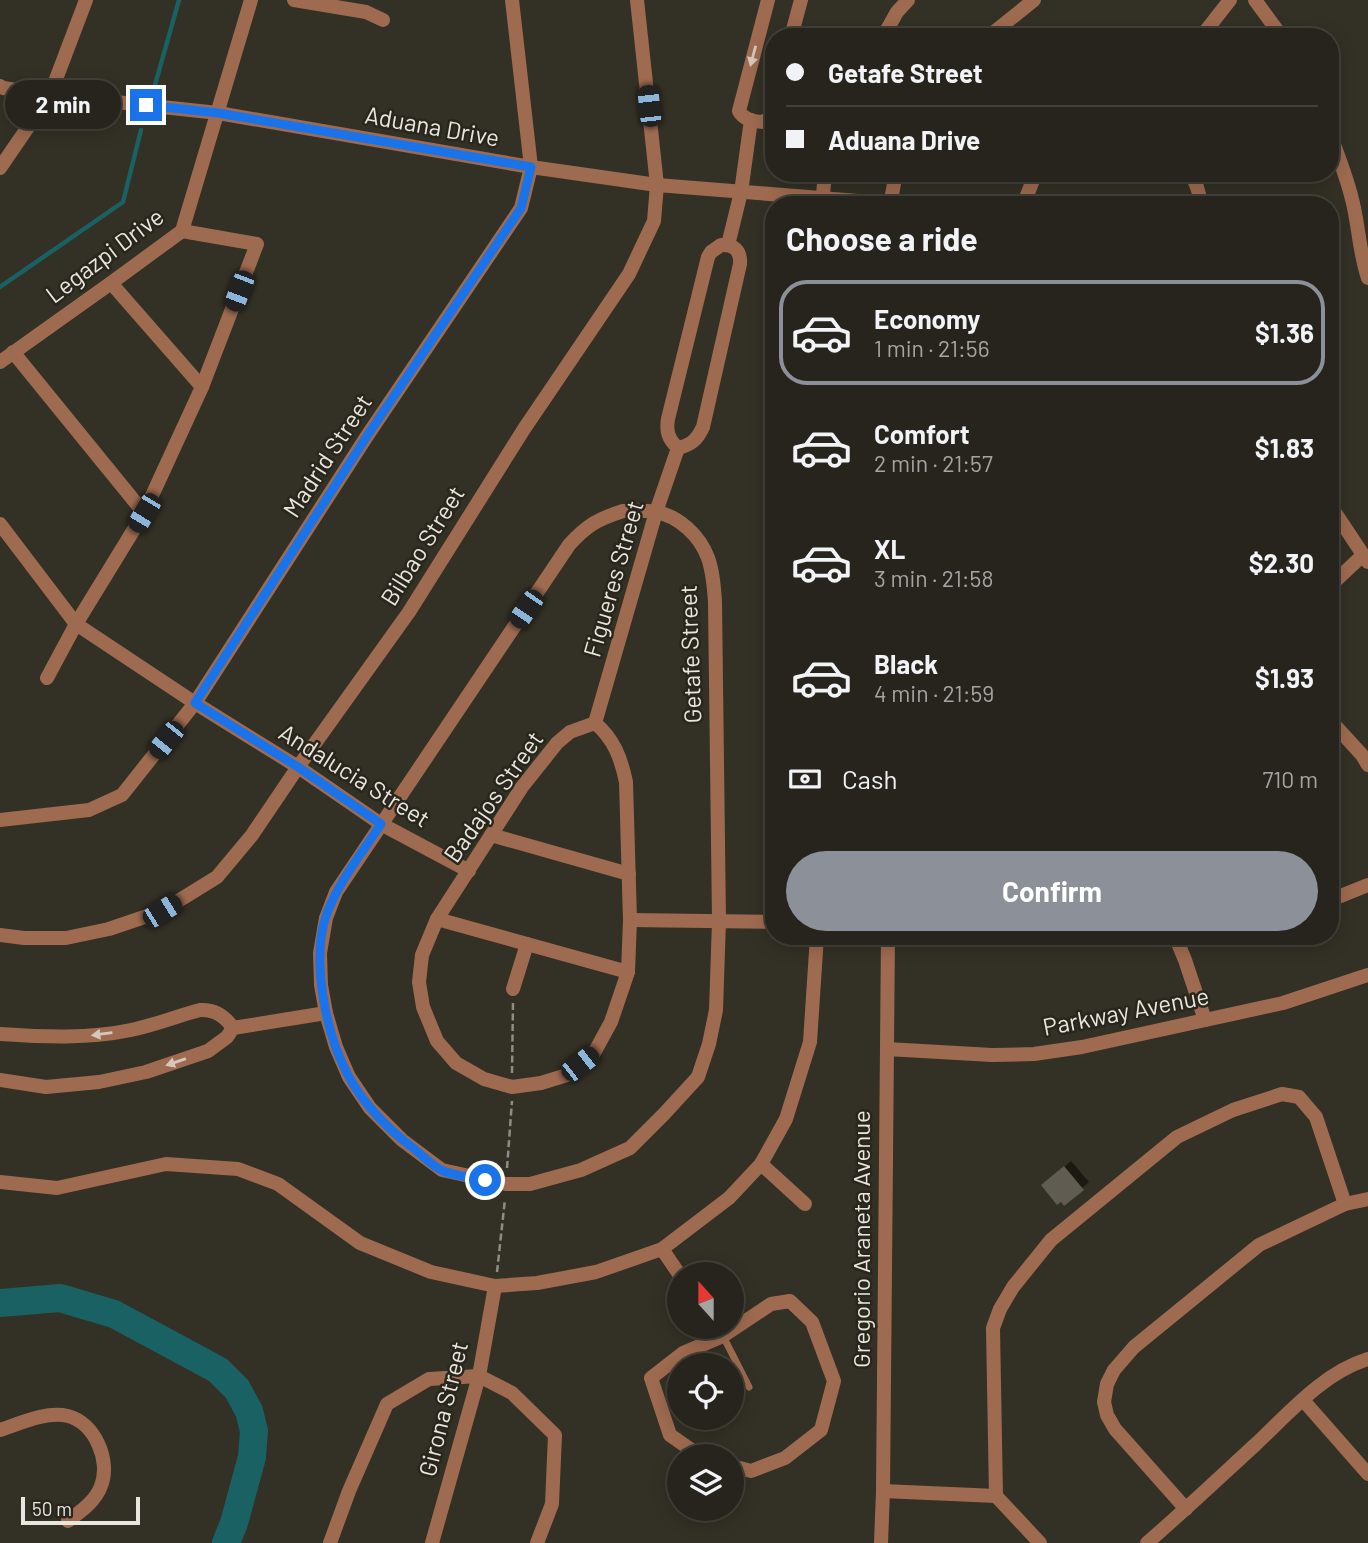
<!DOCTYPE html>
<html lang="en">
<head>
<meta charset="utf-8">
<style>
  :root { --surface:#26241c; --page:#2e2c25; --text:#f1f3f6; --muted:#a4a4a3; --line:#42413b; --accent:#8c9099 }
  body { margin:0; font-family:Barlow,sans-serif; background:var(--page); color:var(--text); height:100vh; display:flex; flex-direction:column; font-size:26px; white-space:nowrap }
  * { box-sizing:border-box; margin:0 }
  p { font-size:23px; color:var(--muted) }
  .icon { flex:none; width:38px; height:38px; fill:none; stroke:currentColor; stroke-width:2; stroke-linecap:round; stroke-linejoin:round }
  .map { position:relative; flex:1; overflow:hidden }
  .side { position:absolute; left:765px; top:196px; width:574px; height:749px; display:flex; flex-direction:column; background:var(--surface); border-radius:28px; box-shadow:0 4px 18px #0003,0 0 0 2px var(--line) }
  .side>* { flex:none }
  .hud { position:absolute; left:765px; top:28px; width:574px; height:154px; border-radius:28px; box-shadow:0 4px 18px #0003,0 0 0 2px var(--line); display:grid; align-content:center; height:154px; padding:0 21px; background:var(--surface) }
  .needle { width:46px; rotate:339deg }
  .buttons { position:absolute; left:667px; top:1262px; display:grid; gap:14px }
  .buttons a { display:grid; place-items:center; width:77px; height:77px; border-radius:50%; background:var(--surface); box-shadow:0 4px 18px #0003,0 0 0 2px var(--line); font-size:35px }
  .scale { position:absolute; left:21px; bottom:18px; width:119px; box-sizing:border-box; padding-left:7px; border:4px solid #e9e6e0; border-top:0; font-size:19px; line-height:24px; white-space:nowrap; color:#e9e6e0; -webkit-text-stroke:5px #29261c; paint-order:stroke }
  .end { position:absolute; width:32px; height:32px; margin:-16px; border:9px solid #1a73e8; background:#fff; box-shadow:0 0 0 4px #fff }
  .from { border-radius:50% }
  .bubble { position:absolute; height:49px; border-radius:24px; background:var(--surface); box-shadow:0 4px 18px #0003,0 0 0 2px var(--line); font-size:23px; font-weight:700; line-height:49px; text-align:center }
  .car { position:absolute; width:21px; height:42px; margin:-21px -10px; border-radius:9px; box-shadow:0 0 5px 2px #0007; background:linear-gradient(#222 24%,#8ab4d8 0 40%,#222 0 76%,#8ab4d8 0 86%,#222 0) }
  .hud b { display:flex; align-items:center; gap:24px; height:66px; font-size:26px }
  .hud b+b { border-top:2px solid var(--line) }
  .hud i { width:18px; height:18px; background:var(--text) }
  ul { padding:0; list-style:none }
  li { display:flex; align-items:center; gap:21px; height:105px; margin:0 14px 10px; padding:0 7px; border:4px solid transparent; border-radius:28px }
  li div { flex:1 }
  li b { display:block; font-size:26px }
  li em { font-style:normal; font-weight:700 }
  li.selected { border-color:var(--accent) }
  li>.icon { width:63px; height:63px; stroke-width:1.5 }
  h2 { padding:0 21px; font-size:32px; line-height:84px }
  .pay { display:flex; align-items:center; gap:18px; height:77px; padding:0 21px; font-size:26px }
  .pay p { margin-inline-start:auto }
  .action { display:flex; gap:14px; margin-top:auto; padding:14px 21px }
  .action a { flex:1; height:80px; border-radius:42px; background:var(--accent); color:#fff; font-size:28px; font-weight:700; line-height:80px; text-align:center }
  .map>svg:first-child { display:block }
</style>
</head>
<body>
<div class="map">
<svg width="1368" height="1543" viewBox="0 0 1368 1543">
  <rect width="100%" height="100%" fill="#333025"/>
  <path fill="#0007" d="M1071 1161 1089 1182 1064 1204 1049 1180Z"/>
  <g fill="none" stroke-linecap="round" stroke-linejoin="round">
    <g stroke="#1a6163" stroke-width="4.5">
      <path d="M153 92 179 0"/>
      <path d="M0 287 123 202 141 130"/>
    </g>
    <path stroke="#1a6163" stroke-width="28" d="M0 1303 60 1298 114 1314 218 1370 237 1389 249 1411 254 1431 252 1457 234 1523 226 1543"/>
  </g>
  <path fill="#605c51" d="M1064 1166 1084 1190 1064 1206 1061 1202 1057 1205 1041 1185Z"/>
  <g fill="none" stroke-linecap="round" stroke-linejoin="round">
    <g stroke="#8f8c83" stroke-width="2.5" stroke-dasharray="7 3.5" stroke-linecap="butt">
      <path d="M512 1073 513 1003"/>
      <path d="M507 1168 512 1101"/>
      <path d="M497 1272 505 1199"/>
    </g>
    <path stroke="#9f6b50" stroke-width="7" d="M723 1336 749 1387"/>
    <g stroke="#9f6b50" stroke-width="14">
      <path d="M294 0 366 12 383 20"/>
      <path d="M768 0 739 111C743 119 754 122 763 122L769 118 774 105"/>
      <path d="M1255 0 1282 37"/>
      <path d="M791 37 801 0"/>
      <path d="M883 37 897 12 908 0"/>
      <path d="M988 37 1034 0"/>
      <path d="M1201 37 1230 0"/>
      <path d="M0 86 3 88 50 95 218 113 531 167 657 185 858 201"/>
      <path d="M1330 134C1339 158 1349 182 1354 208 1359 231 1360 255 1368 278"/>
      <path d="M0 168 50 95 86 0"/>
      <path d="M1191 173 1197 187 1202 205"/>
      <path d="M822 205 825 173"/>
      <path d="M890 205 896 173"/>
      <path d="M1023 205 1036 173"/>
      <path d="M721 245C734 244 741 251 740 264L703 427C697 440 691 445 678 448 668 439 666 431 668 419L708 257 711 252Z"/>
      <path d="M728 245 741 192 751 120"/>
      <path d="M111 283 202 387"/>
      <path d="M13 352 144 513"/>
      <path d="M0 362 111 283 182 231 251 0"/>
      <path d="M1330 505 1368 562"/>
      <path d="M623 511C633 511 645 510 656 512 679 516 700 536 708 558 713 572 714 587 715 602L719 921 716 1010 709 1044 698 1077 664 1114 630 1148 581 1170 530 1184H506L442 1170 402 1140 370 1108 349 1077 336 1047 326 1013 321 985 320 953 326 918 336 892 569 545C587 525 598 519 623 511Z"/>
      <path d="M0 524 76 624 195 703 298 767 381 824 469 871"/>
      <path d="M1330 586 1363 555"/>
      <path d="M47 678 76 624 144 513 202 387 257 244 182 231"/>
      <path d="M1330 720 1362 755 1368 765"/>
      <path d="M595 723C614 739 621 758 626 782L630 920 628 972 611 1022 594 1053 567 1075 541 1083 512 1087 484 1079 456 1063 437 1041 423 1007 419 982 422 955 437 919 522 787 557 743 570 732Z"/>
      <path d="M595 723 656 512 678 448"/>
      <path d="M0 820 89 810 122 795 195 703 367 436 521 208 531 167 512 0"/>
      <path d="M491 835 629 874"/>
      <path d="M1330 899 1338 897 1368 885"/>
      <path d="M437 919 628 972"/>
      <path d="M630 920 774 922"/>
      <path d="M0 935 24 938H66L109 929 162 911 217 877 252 835 298 767 409 612 524 429 629 274 654 221 657 185 637 0"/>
      <path d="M1175 936 1185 960 1205 1020"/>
      <path d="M513 989 527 944"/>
      <path d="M0 1034C44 1037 88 1039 131 1030 155 1025 177 1016 200 1010 215 1009 225 1016 233 1028"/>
      <path d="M887 1049 992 1055 1034 1054 1082 1047 1283 1003 1368 975"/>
      <path d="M0 1080 46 1087 99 1082 146 1072 208 1051 227 1037 233 1028 326 1013"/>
      <path d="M761 1164 805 1204"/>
      <path d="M0 1182 57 1188 166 1164 238 1169 278 1184 360 1243 431 1272 495 1286 537 1283 596 1272 662 1249 729 1198 761 1164 786 1119 810 1042 817 936"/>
      <path d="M662 1249 679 1274"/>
      <path d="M1303 1400 1368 1474"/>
      <path d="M0 1430C21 1423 46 1411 68 1416 95 1423 111 1461 101 1486 95 1502 81 1511 68 1521"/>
      <path d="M700 1456 670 1435 651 1378 683 1353 723 1336 771 1304 790 1301 812 1322 834 1381 821 1430 785 1458 751 1471 732 1466"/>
      <path d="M883 1491 996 1496"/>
      <path d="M1186 1509 1115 1429 1107 1415 1104 1402 1107 1384 1114 1370 1134 1347 1259 1245 1345 1204 1368 1199"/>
      <path d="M330 1543 349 1491 387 1404 429 1379 479 1376 512 1393 555 1435 552 1504 537 1543"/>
      <path d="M432 1543 479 1376 495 1286"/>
      <path d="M881 1543 883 1491 888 936"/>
      <path d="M1040 1543 996 1496 993 1328 1000 1309 1013 1287 1051 1240 1177 1137 1233 1110 1282 1094 1299 1097 1316 1117 1345 1204"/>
      <path d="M1147 1543C1184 1511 1220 1477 1256 1444 1289 1413 1323 1373 1368 1359"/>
    </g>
  </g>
  <defs><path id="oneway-solid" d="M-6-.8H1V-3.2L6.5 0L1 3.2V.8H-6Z" transform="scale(1.75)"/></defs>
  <g fill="#d6c7bc">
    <use href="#oneway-solid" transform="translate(753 56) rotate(105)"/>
    <use href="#oneway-solid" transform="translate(102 1034) rotate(173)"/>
    <use href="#oneway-solid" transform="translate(176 1062) rotate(161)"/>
  </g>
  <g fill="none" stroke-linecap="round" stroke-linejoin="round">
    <path stroke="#1a73e8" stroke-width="9" d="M146 105 218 113 531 167 521 208 367 436 195 703 298 767 381 824C362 853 338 882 326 916 311 961 326 1035 349 1077 364 1104 388 1129 413 1148 422 1155 432 1166 443 1171 455 1176 471 1177 485 1180"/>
  </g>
  <g text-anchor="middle" stroke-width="5" stroke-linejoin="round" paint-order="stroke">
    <g font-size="24" fill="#e9e6e0" stroke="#29261c">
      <text transform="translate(432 127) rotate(10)" y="8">Aduana Drive</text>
      <text transform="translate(105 256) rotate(-37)" y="8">Legazpi Drive</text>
      <text transform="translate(328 456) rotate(-57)" y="8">Madrid Street</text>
      <text transform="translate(423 546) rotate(-58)" y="8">Bilbao Street</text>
      <text transform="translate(614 579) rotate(-74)" y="8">Figueres Street</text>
      <text transform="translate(691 654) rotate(-92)" y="8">Getafe Street</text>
      <text transform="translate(354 776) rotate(32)" y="8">Andalucia Street</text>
      <text transform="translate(494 797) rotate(-55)" y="8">Badajos Street</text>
      <text transform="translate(1126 1012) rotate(-11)" y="8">Parkway Avenue</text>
      <text transform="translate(862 1239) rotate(-90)" y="8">Gregorio Araneta Avenue</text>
      <text transform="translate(444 1409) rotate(-76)" y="8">Girona Street</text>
    </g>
  </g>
</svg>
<div class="buttons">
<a><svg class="needle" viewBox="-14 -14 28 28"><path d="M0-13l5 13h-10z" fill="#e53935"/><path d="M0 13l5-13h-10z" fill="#a4a4a3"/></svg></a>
<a><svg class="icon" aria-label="locate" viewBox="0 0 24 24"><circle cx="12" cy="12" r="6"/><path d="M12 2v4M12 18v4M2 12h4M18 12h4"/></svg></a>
<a><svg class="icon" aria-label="layers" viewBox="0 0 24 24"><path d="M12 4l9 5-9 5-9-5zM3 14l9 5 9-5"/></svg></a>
</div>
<div class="scale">50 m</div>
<i class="end from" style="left:485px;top:1180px"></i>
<i class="end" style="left:146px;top:105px"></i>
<div class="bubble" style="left:5px;top:80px;width:116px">2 min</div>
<i class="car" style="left:649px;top:106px;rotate:354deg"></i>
<i class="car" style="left:239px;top:291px;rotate:201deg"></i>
<i class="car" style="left:144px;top:513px;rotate:211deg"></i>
<i class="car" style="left:526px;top:609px;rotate:214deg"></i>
<i class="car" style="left:166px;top:740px;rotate:219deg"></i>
<i class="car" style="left:162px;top:911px;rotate:58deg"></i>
<i class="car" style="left:580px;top:1064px;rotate:52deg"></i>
<div class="hud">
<b><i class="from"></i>Getafe Street</b>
<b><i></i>Aduana Drive</b>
</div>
<section class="side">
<h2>Choose a ride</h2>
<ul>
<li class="selected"><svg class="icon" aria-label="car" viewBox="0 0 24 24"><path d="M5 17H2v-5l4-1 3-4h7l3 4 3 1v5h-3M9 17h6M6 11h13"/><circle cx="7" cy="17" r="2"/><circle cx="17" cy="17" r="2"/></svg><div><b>Economy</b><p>1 min · 21:56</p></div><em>$1.36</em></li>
<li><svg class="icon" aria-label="car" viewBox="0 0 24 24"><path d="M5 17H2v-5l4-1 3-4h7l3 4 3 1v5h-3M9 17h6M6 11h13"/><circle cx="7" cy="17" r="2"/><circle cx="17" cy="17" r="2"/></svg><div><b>Comfort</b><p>2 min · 21:57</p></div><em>$1.83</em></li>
<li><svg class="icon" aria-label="car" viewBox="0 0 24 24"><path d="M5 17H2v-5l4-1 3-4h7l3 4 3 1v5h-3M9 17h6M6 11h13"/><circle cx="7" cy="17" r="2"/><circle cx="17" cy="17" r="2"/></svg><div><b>XL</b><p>3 min · 21:58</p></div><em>$2.30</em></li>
<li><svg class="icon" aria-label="car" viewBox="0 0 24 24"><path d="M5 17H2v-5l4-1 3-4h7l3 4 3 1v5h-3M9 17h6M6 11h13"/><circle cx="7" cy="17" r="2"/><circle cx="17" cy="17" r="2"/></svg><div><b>Black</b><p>4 min · 21:59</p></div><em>$1.93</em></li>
</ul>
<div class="pay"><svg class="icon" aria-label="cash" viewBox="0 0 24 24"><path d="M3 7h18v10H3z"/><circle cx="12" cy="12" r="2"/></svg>Cash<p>710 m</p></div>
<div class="action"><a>Confirm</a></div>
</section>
</div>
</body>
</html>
